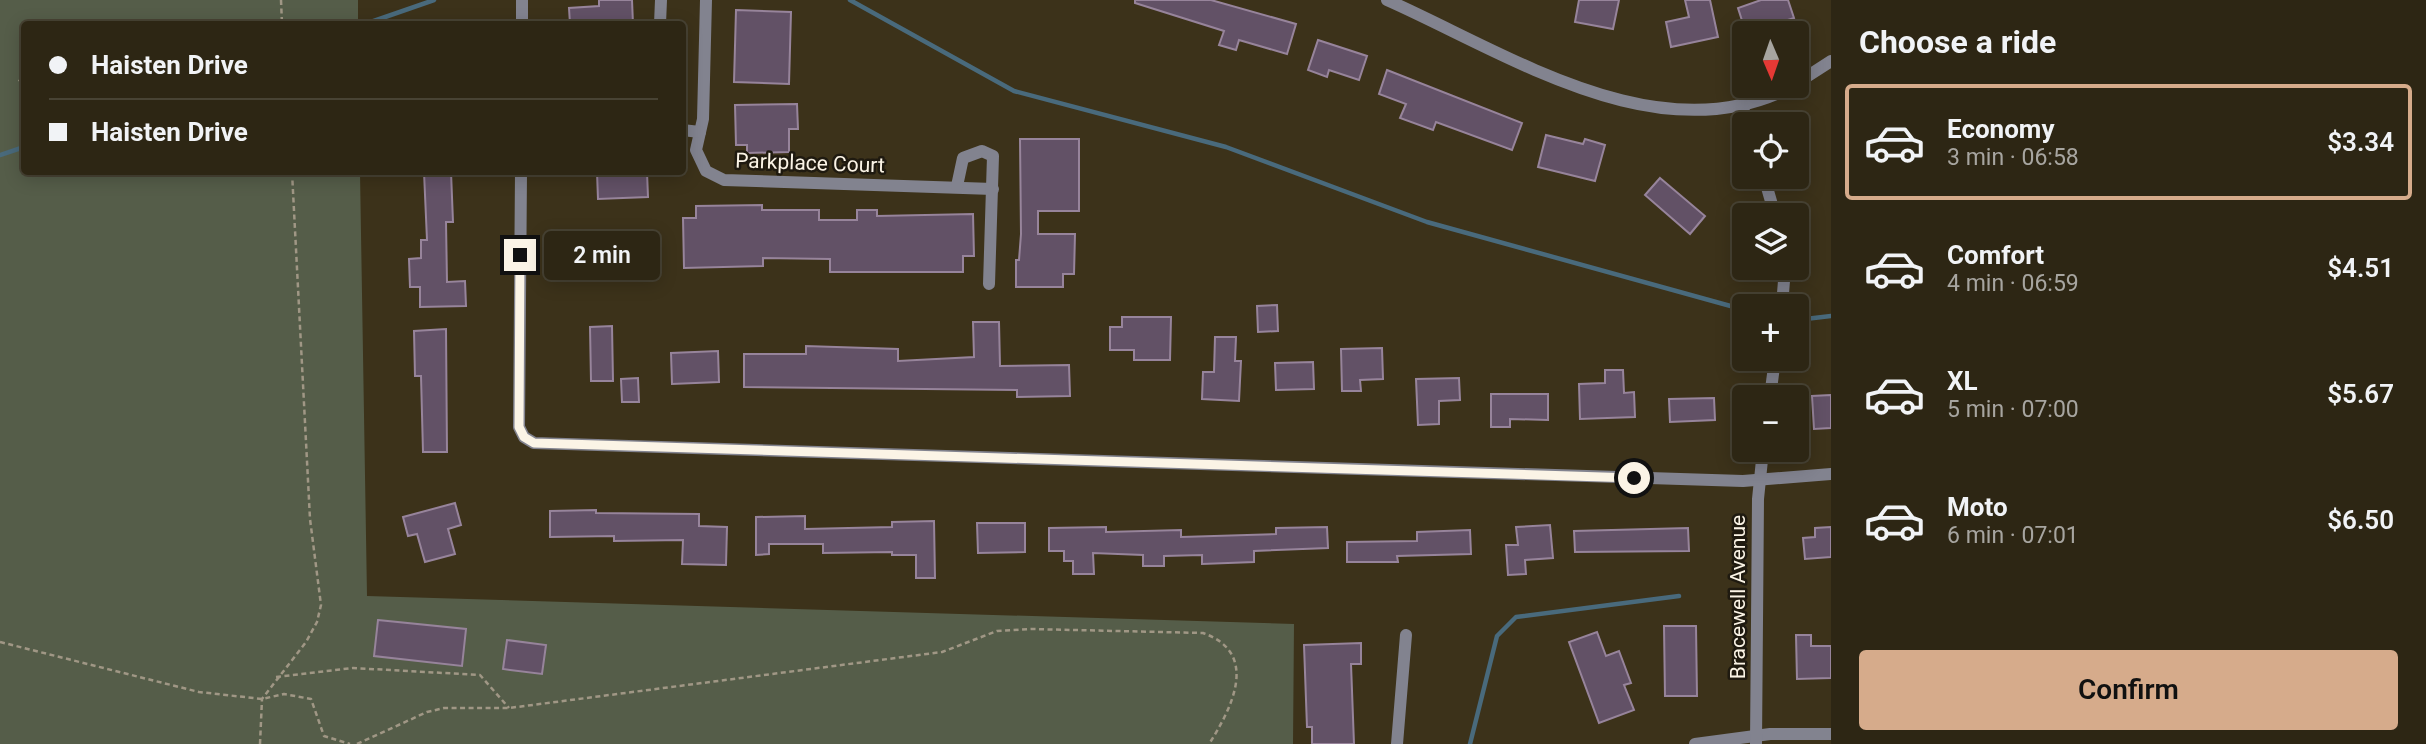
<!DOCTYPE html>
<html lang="en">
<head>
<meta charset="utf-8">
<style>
  :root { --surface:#2d2614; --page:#352e1d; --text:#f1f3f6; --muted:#a7a5a0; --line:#484334; --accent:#d6ab8b }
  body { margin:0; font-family:Roboto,sans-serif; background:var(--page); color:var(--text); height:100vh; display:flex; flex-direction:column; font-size:26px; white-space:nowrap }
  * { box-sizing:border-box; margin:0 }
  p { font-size:23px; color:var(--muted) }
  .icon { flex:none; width:38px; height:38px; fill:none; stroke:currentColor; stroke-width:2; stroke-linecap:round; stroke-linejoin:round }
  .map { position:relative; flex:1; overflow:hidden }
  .panel { display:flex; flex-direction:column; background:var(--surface); width:595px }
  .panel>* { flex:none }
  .hud { position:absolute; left:21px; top:21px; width:665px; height:154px; border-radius:7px; box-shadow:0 4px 18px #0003,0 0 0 2px var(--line); display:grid; align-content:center; height:154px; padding:0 28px; background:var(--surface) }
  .needle { width:46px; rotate:178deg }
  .controls { position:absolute; left:1732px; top:21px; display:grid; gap:14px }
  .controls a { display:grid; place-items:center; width:77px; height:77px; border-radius:7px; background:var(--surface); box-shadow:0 4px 18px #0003,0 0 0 2px var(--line); font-size:35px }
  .end { position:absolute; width:32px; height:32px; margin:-16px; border:9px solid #fbf4e6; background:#111; box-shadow:0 0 0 4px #111 }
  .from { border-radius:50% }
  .bubble { position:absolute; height:49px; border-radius:7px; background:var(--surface); box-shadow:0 4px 18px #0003,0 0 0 2px var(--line); font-size:23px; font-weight:600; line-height:49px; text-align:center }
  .hud b { display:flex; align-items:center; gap:24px; height:66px; font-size:26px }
  .hud b+b { border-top:2px solid var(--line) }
  .hud i { width:18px; height:18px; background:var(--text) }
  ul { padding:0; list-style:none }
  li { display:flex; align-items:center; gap:21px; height:116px; margin:0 14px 10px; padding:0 14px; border:4px solid transparent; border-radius:7px }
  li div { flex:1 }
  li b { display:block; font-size:26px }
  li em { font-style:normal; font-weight:600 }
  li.on { border-color:var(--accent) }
  li>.icon { width:63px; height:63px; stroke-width:1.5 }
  h2 { padding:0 28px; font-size:32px; line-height:84px }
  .cta { display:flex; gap:14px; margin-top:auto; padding:14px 28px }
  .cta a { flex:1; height:80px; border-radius:7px; background:var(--accent); color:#111; font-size:28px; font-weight:600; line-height:80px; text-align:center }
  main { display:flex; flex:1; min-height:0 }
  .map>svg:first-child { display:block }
</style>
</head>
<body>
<main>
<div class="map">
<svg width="1831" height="744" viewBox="0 0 1831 744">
  <rect width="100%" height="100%" fill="#3c321a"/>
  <path fill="#555d49" d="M0 0H358V24H24V172H360L367 596 1294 624 1293 744H0Z"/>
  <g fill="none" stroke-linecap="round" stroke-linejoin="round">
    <g stroke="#496a7c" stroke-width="4.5">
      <path d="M850 0 1014 91 1226 147 1427 222 1745 310"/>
      <path d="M365 24 434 0"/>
      <path d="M0 155 24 147"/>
      <path d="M1797 320 1831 316"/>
      <path d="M1470 744 1497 636 1516 617 1679 596"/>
    </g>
  </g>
  <g fill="#625166" stroke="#97849b" stroke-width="2">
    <path d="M599 0H632L633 24H570L569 8 599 6Z"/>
    <path d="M1135 0H1211L1296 24 1287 54 1239 40 1236 50 1219 45 1224 31 1135 3Z"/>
    <path d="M1579 0H1619L1613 29 1575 22Z"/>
    <path d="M1685 0H1710L1718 37 1671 47 1666 22 1689 17Z"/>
    <path d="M1761 0H1788L1794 18 1746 33 1738 8Z"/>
    <path d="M736 10 791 12 789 84 734 82Z"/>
    <path d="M1318 40 1367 56 1359 80 1329 70 1327 77 1308 70Z"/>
    <path d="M1387 70 1522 123 1512 150 1436 122 1433 130 1400 118 1406 104 1379 94Z"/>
    <path d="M797 104 798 129H789V152L747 153V145H736L735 105Z"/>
    <path d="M1546 135 1583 144 1585 139 1605 145 1595 181 1538 167Z"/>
    <path d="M1020 139H1079V211H1038V234H1075L1074 274H1063V287H1016V260H1019L1021 234Z"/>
    <path d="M424 172H451L453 222H446L447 282 465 281 466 306 420 307V287H410L409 259 421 258V240H427Z"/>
    <path d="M597 172H647L648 197 598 199Z"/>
    <path d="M1660 178 1705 216 1690 234 1645 195Z"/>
    <path d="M762 205V210H819V220H857V210H877V216L973 214 974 256H963V272H830V259L763 258V266L684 268 683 218H696V206Z"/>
    <path d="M1277 305 1278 331 1258 332 1257 306Z"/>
    <path d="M1122 317H1171L1170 360H1134V350H1110V327H1122Z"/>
    <path d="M973 322H999L1000 366 1069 365 1070 396 1017 397V390L744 387V354H806V346L898 349V361L974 357Z"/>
    <path d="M612 326 613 381H591L590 327Z"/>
    <path d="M446 329 447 452H423L421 376H415L414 331Z"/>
    <path d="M1215 337H1236L1235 361H1241L1239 401 1202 399 1203 372H1214Z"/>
    <path d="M1382 348 1383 379 1360 380 1361 391H1342L1341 349Z"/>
    <path d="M718 351 719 382 672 384 671 353Z"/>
    <path d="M1313 362 1314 389 1276 390 1275 363Z"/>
    <path d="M1605 370H1623L1624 393 1634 392 1635 417 1580 419 1579 384 1605 383Z"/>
    <path d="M638 378 639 402H622L621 379Z"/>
    <path d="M1459 378 1460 400 1439 401V424L1418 425 1416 379Z"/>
    <path d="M1491 394H1548V420L1510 419V427H1491Z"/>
    <path d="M1831 395V428L1814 429 1812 396Z"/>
    <path d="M1714 398 1715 420 1670 422 1669 399Z"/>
    <path d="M455 503 461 525 448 529 455 554 425 562 417 534 408 536 403 517Z"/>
    <path d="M596 510V513L699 514V526L727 527 726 565 682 564 683 540 614 541V536L550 537V511Z"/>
    <path d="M805 516V529L892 527V522L934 521 935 578H916V555H892V552L823 553V544H769V554L756 555V517Z"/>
    <path d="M977 523H1025V552L978 553Z"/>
    <path d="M1550 525 1553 558 1525 560 1526 574 1508 575 1506 545H1518L1516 527Z"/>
    <path d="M1106 527V532L1181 530V537L1276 534V528L1327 527 1328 548 1254 551V562L1202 564V555L1164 556V566H1143V555L1093 553 1094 574H1073V561H1064V551H1049V528Z"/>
    <path d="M1831 527V557L1805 559 1803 538 1815 537V528Z"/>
    <path d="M1688 528 1689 551 1575 552 1574 531Z"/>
    <path d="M1470 530 1471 554 1397 556 1398 562H1347V542L1417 541V532Z"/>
    <path d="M378 620 466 629 462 666 374 656Z"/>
    <path d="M1664 626H1696L1697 696H1665Z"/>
    <path d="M1597 632 1606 656 1619 651 1631 683 1624 685 1634 710 1599 723 1569 642Z"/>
    <path d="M1796 635H1811V646H1831V678L1797 679Z"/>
    <path d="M507 640 546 645 542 674 503 669Z"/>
    <path d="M1361 643V664H1351L1354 744H1312V727H1307L1304 645Z"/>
  </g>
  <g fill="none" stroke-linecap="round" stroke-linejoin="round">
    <g stroke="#a09785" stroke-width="2.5" stroke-dasharray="5 3.5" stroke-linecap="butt">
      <path d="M281 0 282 24"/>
      <path d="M24 75 18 78 24 87"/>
      <path d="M0 642 199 692 262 699 284 694 311 699 324 736 350 744"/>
      <path d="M276 677 353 668 480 675 509 708"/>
      <path d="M260 744 262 699 306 642 317 622 321 605 310 519 292 172"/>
      <path d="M357 744 427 712 444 708H509L942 652 997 631 1031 629 1203 633C1260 653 1232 708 1209 744"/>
    </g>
    <g stroke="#82838f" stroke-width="12">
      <path d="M706 0 703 119 696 150 706 171 724 180 993 189"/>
      <path d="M1387 0C1507 53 1660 157 1793 86"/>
      <path d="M522 24V0"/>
      <path d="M660 24 661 0"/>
      <path d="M1797 83 1831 61"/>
      <path d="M1742 105 1748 124"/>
      <path d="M682 130 700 132"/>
      <path d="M521 172 519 427 524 437 534 443 1743 481 1831 474"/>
      <path d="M1764 177 1775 215"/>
      <path d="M957 186 963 158 982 151 993 156 989 284"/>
      <path d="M1782 306 1785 268"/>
      <path d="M1770 397 1775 359"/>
      <path d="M1397 744 1406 635"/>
      <path d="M1695 744 1770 734H1831"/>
      <path d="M1756 744 1758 499 1763 450"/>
    </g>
  </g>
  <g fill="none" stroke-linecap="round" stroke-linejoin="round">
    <path stroke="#fbf4e6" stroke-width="9" d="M520 255 519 427 524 437 534 443 1634 478"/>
  </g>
  <g text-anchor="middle" stroke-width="5" stroke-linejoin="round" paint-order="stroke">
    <g font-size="21" fill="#fbf4e6" stroke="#1f1a10">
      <text transform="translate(810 163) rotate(2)" y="7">Parkplace Court</text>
      <text transform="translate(1738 597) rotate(-90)" y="7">Bracewell Avenue</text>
    </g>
  </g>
</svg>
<div class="controls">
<a><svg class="needle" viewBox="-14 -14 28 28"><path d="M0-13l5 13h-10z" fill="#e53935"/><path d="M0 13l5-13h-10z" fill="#a7a5a0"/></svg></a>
<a><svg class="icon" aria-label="locate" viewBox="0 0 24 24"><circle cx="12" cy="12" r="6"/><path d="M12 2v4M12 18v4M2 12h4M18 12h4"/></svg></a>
<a><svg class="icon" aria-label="layers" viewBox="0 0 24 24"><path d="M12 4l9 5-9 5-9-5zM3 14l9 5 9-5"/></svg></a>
<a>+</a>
<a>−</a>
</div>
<i class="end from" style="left:1634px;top:478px"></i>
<i class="end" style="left:520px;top:255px"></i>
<div class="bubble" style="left:544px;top:231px;width:116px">2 min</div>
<div class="hud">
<b><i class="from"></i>Haisten Drive</b>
<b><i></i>Haisten Drive</b>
</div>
</div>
<section class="panel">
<h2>Choose a ride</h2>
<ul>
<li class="on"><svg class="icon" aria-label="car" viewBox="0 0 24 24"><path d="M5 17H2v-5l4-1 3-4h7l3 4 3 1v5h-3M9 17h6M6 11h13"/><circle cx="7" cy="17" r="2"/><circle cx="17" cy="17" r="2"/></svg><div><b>Economy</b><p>3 min · 06:58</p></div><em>$3.34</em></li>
<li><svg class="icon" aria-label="car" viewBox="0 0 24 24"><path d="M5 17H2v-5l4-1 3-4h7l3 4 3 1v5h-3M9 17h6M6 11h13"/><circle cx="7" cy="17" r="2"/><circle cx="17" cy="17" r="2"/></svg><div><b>Comfort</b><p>4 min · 06:59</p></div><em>$4.51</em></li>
<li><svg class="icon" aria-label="car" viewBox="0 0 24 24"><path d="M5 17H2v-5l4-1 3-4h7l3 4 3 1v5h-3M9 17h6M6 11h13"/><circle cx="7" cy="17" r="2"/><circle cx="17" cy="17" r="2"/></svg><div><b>XL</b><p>5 min · 07:00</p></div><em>$5.67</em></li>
<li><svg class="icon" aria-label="car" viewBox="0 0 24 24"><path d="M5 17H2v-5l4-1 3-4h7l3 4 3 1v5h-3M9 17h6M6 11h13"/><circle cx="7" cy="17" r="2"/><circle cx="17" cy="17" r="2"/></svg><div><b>Moto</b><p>6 min · 07:01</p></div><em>$6.50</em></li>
</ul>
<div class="cta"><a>Confirm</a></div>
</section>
</main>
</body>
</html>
